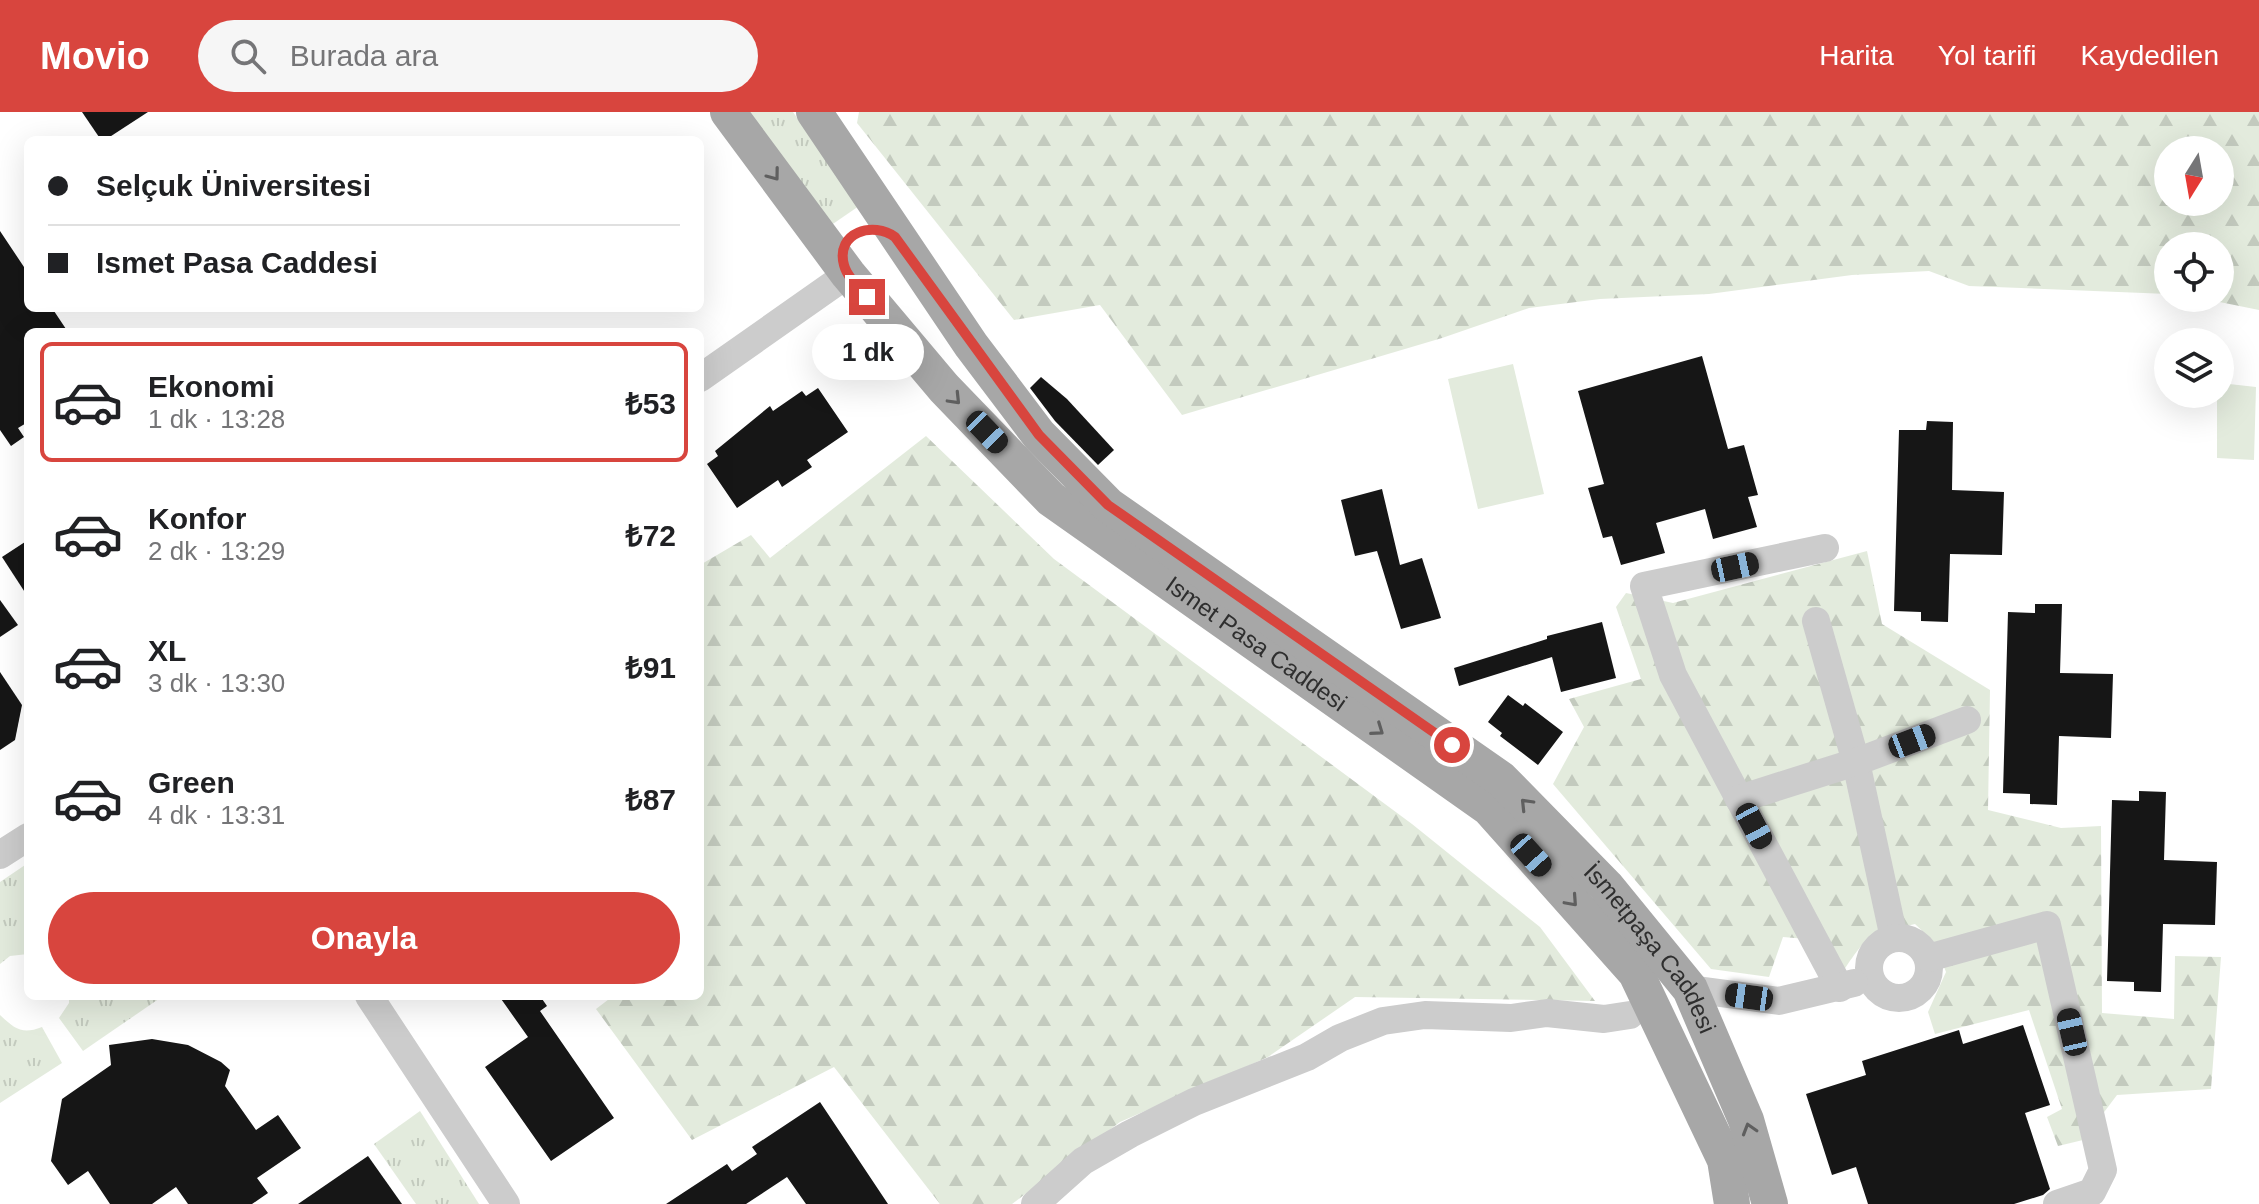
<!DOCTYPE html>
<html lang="tr">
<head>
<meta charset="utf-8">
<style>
  :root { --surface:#fff; --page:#f6f6f6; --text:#202124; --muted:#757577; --line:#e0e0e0; --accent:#d8453e }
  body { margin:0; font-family:Arial,sans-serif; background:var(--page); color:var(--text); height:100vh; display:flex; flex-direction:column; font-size:30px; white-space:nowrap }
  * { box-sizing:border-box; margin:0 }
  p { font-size:26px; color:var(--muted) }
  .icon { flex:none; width:44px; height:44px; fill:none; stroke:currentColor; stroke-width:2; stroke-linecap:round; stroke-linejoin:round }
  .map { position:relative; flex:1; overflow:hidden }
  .panel { position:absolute; left:24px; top:216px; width:680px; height:672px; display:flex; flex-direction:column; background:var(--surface); border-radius:12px; box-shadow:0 8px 32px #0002 }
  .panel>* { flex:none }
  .guide { position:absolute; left:24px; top:24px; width:680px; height:176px; border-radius:12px; box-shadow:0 8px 32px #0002; display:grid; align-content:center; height:176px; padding:0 24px; background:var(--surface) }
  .needle { width:52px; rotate:191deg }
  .buttons { position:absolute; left:2154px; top:24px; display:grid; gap:16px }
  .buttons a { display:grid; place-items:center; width:80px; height:80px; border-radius:50%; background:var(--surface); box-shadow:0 8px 32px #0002; font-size:40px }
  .end { position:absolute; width:36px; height:36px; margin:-18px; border:10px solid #d8453e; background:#fff; box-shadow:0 0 0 4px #fff }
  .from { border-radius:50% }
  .bubble { position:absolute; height:56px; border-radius:28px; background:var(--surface); box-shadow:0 8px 32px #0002; font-size:26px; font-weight:700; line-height:56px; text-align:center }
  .car { position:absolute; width:24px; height:48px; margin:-24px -12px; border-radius:10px; box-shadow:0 0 6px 2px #0007; background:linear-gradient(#222 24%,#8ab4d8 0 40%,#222 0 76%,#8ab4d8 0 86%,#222 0) }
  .guide b { display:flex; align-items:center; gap:28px; height:76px; font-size:30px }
  .guide b+b { border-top:2px solid var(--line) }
  .guide i { width:20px; height:20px; background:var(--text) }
  ul { padding:14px 0 0; list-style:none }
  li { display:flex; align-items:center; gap:24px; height:120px; margin:0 16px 12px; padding:0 8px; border:4px solid transparent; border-radius:12px }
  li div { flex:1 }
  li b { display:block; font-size:30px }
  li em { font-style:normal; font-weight:700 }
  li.on { border-color:var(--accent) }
  li>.icon { width:72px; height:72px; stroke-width:1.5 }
  .primary-button { display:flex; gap:16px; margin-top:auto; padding:16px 24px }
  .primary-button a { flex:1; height:92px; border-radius:48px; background:var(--accent); color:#fff; font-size:32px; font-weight:700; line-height:92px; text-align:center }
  header { display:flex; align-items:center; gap:48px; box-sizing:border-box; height:112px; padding:0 40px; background:var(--accent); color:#fff }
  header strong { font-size:38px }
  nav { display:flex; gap:44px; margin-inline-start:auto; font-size:28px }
  .search { width:560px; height:72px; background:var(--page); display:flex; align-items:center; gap:20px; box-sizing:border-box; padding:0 28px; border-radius:44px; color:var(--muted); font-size:30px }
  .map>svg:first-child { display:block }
</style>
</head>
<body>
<header>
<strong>Movio</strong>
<div class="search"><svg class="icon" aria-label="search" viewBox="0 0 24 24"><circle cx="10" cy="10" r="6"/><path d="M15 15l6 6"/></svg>Burada ara</div>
<nav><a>Harita</a><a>Yol tarifi</a><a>Kaydedilen</a></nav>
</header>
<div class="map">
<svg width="2259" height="1092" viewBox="0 0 2259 1092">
  <defs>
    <pattern id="grass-tufts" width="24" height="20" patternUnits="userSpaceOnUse" patternTransform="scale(2)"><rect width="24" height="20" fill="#e3ebdd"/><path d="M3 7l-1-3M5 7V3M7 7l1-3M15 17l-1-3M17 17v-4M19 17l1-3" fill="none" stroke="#c3cabe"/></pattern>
    <pattern id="forest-firs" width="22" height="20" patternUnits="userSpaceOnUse" patternTransform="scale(2)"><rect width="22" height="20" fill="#e3ebdd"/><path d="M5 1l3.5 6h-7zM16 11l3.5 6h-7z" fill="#c3cabe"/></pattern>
  </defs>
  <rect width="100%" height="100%" fill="#fff"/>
  <g fill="url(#grass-tufts)">
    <path d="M746 0H793L859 94 827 116Z"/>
    <path d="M28 751V842L10 844 0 852V770Z"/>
    <path d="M69 884H163L83 939 59 906 69 891Z"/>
    <path d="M0 903C15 917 22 923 42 915L62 951 0 991Z"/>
    <path d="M420 999 479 1092H416L374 1032Z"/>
  </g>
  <g fill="url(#forest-firs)" fill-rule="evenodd">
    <path d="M859 0H2259V198L2200 186H2220V134H2168V182L1969 174 1929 159 1852 163 1709 182 1600 187 1529 196 1442 226 1182 303 1100 193 1014 208 857 11ZM2168 38H2220V90H2168Z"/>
    <path d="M926 324 1054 447 1412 712 1540 815 1595 889 1355 885 1268 945 1120 1010 1012 1092H940L834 955 692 1028 596 897 613 884H700V453L751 423 770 446Z"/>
    <path d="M1867 439 1882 512 1990 578 1988 698 2061 716 2101 714 2102 901 2174 907 2175 844 2221 845 2211 977 2117 983 2083 1028 2058 1034 2047 1005 2062 997 2029 898 1935 922 1928 900 1946 860 1934 830 1915 812C1869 822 1868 822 1842 861L1830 829 1783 825 1769 865 1711 857 1553 672 1584 615 1569 587 1641 567 1616 495 1626 481 1673 491Z"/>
  </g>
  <g fill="#e3ebdd">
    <path d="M1513 252 1544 382 1478 397 1448 267Z"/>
    <path d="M2220 271 2256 275 2254 348 2217 346V282H2220Z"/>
  </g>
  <g fill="#161616">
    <path d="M82 0H148L105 28H101Z"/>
    <path d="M0 119 28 161V196H52L68 220H28V310L18 316 24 325 11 334 0 318Z"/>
    <path d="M1702 244 1728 337 1744 333 1758 383 1748 385 1757 415 1713 427 1705 397 1656 411 1665 441 1621 453 1612 424 1603 426 1588 376 1604 372 1578 279Z"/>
    <path d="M1041 265 1067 287 1114 338 1098 353 1055 309 1030 276Z"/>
    <path d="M818 276 848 320 807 348 812 355 782 375 778 368 737 396 707 352 718 344 715 339 770 294 773 299 802 279 806 284Z"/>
    <path d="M1927 309 1953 310 1952 378 2004 380 2002 443 1950 442 1948 510 1921 509V500L1894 499 1899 318H1926Z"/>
    <path d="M1382 377 1400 453 1422 446 1441 506 1401 517 1377 439 1355 444 1341 388Z"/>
    <path d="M28 428V485L2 445Z"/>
    <path d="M0 488 18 513 0 525Z"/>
    <path d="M2035 492H2062L2060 561 2113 562 2111 626 2059 624 2057 693 2030 692V682L2003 681 2008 500 2035 501Z"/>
    <path d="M1602 510 1616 566 1561 580 1552 545 1459 574 1454 556 1547 527V524Z"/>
    <path d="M0 560 22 593 15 628 0 638Z"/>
    <path d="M1508 583 1523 594 1525 591 1563 620 1538 653 1500 624 1502 621 1488 610Z"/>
    <path d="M2139 679 2166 680 2164 748 2217 750 2215 813 2163 812 2161 880 2134 879V870L2107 869 2112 688 2139 689Z"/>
    <path d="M499 884H540L547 894 540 899 614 1006 551 1049 485 955 528 925Z"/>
    <path d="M2023 913 2050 993 2025 1001 2050 1077 2043 1083 2014 1092H1868L1856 1055 1832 1063 1806 982 1866 963 1862 949 1959 918 1963 932Z"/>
    <path d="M152 927 188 933 221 950 230 958 225 974 256 1018 278 1003 301 1036 257 1066 268 1081 252 1092H188L176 1075 152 1092H110L88 1059 68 1073 51 1049 62 987 111 953 109 933Z"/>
    <path d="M820 990 888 1092H806L787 1065 746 1092H666L727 1052 732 1059 757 1042 752 1035Z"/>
    <path d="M368 1044 402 1092H298Z"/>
  </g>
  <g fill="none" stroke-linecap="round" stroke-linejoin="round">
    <g stroke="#ccc" stroke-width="28">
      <path d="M700 266 848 162"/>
      <path d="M1825 436 1644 474 1673 563 1840 876"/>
      <path d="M1816 509 1856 650 1894 826"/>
      <path d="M1739 687 1856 650 1967 608"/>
      <path d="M0 743 28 725"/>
      <circle cx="1899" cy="856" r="30"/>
      <path d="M1928 846 2047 813 2103 1058 2092 1080 2057 1092"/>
      <path d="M1690 877 1779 889 1854 871"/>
      <path d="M369 884 506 1092"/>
      <path d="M1035 1092 1083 1049 1130 1022 1194 990 1307 945 1340 926 1383 909 1425 903 1511 906 1547 901 1604 907 1630 903"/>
    </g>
    <g stroke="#a7a7a7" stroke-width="36">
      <path id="s1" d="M728 0 848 162 944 276 1051 387 1489 696 1636 861 1725 1048 1732 1092"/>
      <path id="s2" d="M814 0 971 233 1039 323 1108 393 1501 667 1606 774 1690 877 1746 1008 1770 1092"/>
    </g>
  </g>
  <defs><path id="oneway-chevron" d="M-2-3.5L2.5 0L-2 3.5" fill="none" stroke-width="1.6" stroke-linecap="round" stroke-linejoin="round" transform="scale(2)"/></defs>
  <g stroke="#5f5f5f">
    <use href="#oneway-chevron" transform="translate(774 63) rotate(53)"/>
    <use href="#oneway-chevron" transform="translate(955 287) rotate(46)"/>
    <use href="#oneway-chevron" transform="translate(1378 618) rotate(35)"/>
    <use href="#oneway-chevron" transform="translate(1526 692) rotate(-134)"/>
    <use href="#oneway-chevron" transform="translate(1572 789) rotate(48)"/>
    <use href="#oneway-chevron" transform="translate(1749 1017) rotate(-107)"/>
  </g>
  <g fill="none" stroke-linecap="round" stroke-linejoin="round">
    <path stroke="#d8453e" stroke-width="10" d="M867 185C859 176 847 165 844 153 835 120 874 109 895 125L1039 323 1108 393 1452 633"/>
  </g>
  <g text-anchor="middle" stroke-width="8" stroke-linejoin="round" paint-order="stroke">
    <g font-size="24" fill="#2f2f2f" stroke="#fff">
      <text dy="8" stroke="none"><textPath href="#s1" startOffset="756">Ismet Pasa Caddesi</textPath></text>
      <text dy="8" stroke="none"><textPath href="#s2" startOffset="1198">İsmetpaşa Caddesi</textPath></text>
    </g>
  </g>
</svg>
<div class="buttons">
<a><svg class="needle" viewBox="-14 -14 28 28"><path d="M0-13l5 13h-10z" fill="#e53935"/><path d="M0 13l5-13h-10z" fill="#757577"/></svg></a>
<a><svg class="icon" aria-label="locate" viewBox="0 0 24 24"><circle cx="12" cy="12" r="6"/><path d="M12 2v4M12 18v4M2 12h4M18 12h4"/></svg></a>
<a><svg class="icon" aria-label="layers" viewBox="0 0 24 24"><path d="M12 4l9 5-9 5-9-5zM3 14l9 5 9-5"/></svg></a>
</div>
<i class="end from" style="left:1452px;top:633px"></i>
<i class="end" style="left:867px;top:185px"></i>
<div class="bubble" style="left:812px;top:212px;width:112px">1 dk</div>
<i class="car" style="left:987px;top:320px;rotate:136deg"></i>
<i class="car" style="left:1735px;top:455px;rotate:78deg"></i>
<i class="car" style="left:1912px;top:629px;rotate:69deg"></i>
<i class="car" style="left:1754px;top:714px;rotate:152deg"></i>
<i class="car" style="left:1531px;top:743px;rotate:138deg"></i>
<i class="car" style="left:1749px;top:885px;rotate:278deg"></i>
<i class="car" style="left:2072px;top:920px;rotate:347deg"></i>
<div class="guide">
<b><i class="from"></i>Selçuk Üniversitesi</b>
<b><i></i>Ismet Pasa Caddesi</b>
</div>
<section class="panel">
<ul>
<li class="on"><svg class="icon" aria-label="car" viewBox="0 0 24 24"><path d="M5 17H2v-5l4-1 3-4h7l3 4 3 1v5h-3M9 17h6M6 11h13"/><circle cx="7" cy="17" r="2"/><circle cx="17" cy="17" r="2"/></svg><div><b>Ekonomi</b><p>1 dk · 13:28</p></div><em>₺53</em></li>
<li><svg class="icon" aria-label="car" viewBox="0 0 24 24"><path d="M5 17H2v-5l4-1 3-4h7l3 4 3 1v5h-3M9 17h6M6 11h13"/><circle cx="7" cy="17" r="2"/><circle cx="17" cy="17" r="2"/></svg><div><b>Konfor</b><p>2 dk · 13:29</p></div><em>₺72</em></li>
<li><svg class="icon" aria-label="car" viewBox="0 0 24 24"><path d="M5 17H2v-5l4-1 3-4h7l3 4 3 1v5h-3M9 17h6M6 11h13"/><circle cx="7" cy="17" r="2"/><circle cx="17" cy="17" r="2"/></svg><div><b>XL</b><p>3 dk · 13:30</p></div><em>₺91</em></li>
<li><svg class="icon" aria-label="car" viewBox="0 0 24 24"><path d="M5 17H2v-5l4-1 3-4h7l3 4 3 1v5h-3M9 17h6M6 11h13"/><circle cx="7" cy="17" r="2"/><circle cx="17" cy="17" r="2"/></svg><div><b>Green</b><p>4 dk · 13:31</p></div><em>₺87</em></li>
</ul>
<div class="primary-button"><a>Onayla</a></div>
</section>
</div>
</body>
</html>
